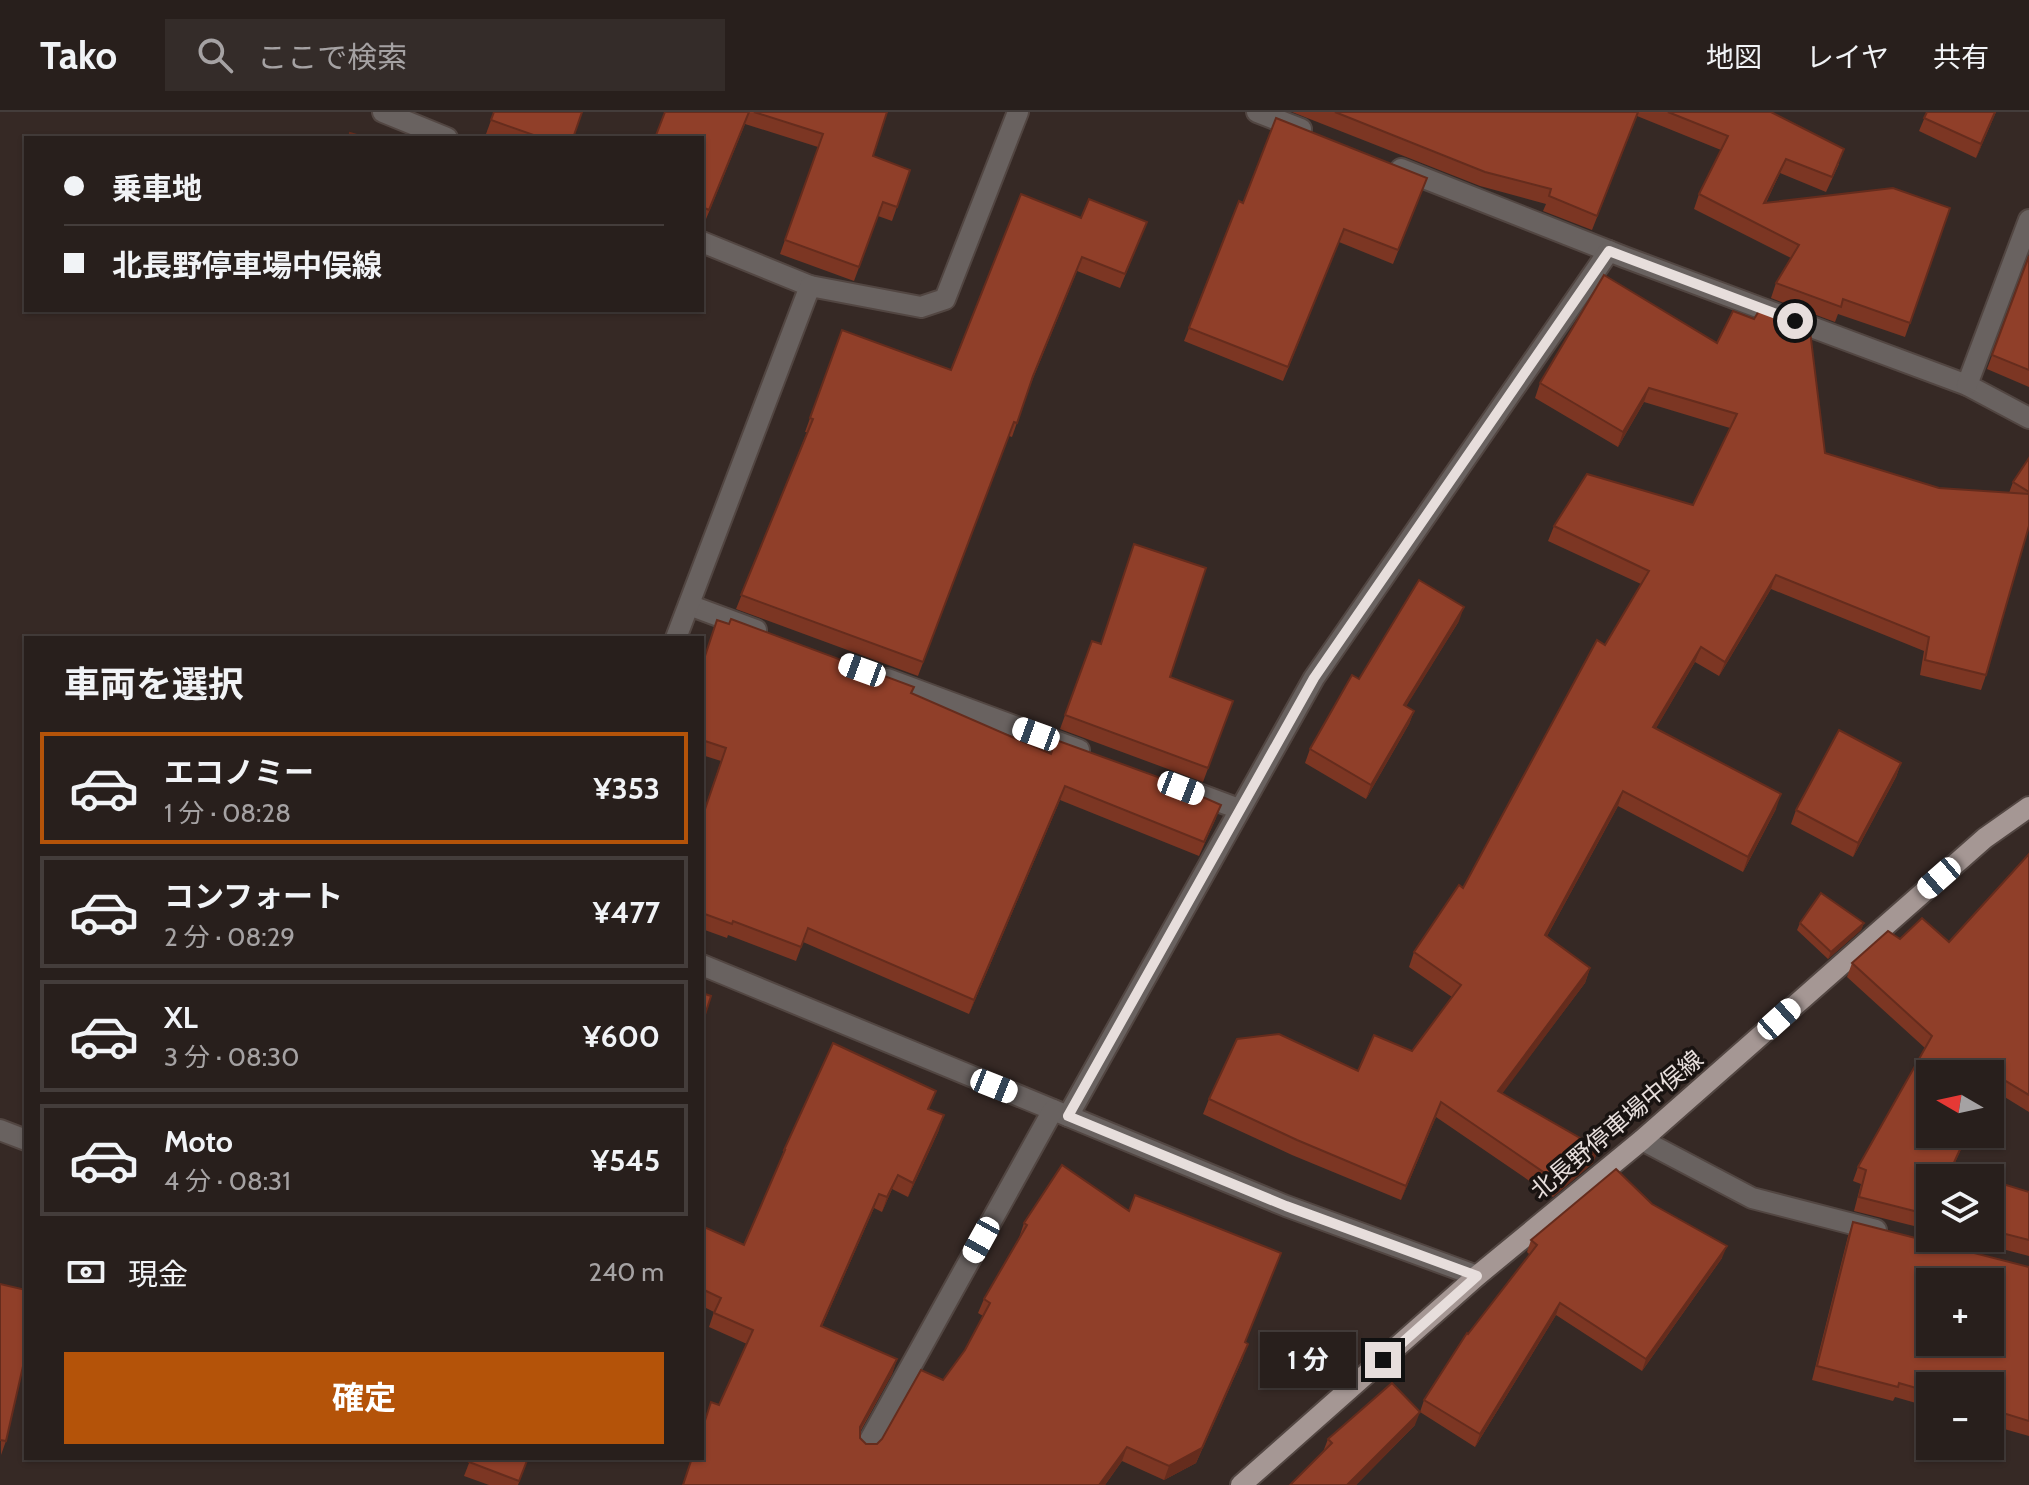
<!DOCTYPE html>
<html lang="ja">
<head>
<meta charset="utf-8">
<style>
  :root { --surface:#281f1c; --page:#342c29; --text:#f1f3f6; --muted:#a5a2a3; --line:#443d3b; --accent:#b45309 }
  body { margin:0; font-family:Cabin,"Noto Sans JP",sans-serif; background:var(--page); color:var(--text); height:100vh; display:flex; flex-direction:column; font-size:30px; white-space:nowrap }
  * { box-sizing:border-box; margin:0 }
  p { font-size:26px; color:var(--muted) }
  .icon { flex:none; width:44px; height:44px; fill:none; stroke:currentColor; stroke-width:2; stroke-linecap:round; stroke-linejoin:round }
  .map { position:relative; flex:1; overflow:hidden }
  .side { position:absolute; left:24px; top:524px; width:680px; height:824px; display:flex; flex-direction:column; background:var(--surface); border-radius:0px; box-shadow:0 2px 6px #0004,0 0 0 2px var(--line) }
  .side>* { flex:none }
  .hud { position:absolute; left:24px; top:24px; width:680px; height:176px; border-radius:0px; box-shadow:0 2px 6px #0004,0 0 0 2px var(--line); display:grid; align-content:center; height:176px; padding:0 40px; background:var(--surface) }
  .needle { width:52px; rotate:279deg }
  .fabs { position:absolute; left:1916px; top:948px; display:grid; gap:16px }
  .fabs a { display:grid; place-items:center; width:88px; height:88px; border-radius:0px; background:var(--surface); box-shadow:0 2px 6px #0004,0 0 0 2px var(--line); font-size:40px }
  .end { position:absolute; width:36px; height:36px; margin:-18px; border:10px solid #e7dedc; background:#111; box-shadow:0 0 0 4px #111 }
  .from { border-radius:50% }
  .bubble { position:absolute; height:56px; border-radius:0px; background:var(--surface); box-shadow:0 2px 6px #0004,0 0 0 2px var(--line); font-size:26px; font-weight:700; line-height:56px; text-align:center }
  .car { position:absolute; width:24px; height:48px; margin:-24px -12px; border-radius:10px; box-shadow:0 0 6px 2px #0007; background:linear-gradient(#fff 24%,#345 0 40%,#fff 0 76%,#345 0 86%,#fff 0) }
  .hud b { display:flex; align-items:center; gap:28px; height:76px; font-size:30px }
  .hud b+b { border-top:2px solid var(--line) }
  .hud i { width:20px; height:20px; background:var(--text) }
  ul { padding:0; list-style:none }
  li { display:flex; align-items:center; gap:24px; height:112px; margin:0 16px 12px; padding:0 24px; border:4px solid var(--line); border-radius:0px }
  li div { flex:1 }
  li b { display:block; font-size:30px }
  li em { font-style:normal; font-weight:700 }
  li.current { border-color:var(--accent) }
  li>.icon { width:72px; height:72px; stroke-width:1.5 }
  h2 { padding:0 40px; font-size:36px; line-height:96px }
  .pay { display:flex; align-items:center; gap:20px; height:88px; padding:0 40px; font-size:30px }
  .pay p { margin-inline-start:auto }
  .button { display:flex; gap:16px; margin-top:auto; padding:16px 40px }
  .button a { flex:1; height:92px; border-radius:0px; background:var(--accent); color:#fff; font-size:32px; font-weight:700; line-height:92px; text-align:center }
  header { display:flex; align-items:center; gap:48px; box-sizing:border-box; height:112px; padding:0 40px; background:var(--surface); border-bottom:2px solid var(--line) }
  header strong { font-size:38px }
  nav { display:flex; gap:44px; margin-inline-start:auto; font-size:28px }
  .search { width:560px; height:72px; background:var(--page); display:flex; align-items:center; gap:20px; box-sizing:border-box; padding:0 28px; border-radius:0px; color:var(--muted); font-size:30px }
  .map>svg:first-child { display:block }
</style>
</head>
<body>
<header>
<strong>Tako</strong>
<div class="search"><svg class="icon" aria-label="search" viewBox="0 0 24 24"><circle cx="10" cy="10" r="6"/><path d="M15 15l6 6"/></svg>ここで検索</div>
<nav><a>地図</a><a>レイヤ</a><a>共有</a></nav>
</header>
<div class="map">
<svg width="2029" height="1373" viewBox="0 0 2029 1373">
  <rect width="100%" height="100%" fill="#362925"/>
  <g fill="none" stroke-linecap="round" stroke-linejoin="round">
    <defs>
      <g id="minor">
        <path d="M383 0 447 26"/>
        <path d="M1257 0 1301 17"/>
        <path d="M1401 57 1624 145 1967 273 2029 306"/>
        <path d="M702 130 810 174"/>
        <path d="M1967 273 2029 108"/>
        <path d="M689 493 756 518"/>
        <path d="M676 526 810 174 921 195 945 187 1018 0"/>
        <path d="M887 567 1079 638"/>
        <path d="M1172 672 1239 697"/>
        <path d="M702 853 1286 1094 1477 1164"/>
        <path d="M1068 1004 1314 566 1609 139"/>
        <path d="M0 1018 26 1028"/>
        <path d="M1642 1028 1752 1086 1876 1118"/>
        <path d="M866 1335 1053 998"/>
      </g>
      <path id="major" d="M1241 1373 1477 1164 1642 1028 1985 726 2029 695"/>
    </defs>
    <use href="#minor" stroke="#524642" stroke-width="24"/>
    <use href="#major" stroke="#524642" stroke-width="24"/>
    <use href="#minor" stroke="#696260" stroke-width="20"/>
    <use href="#major" stroke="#a59794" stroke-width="20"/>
  </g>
  <g fill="#7c3623">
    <path d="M494 0 573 26H498L486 22Z"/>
    <path d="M665 0H887L873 44 910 58 892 109 878 104 854 169 780 142 818 35 745 12 704 112 702 111V26Z"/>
    <path d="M1292 0H1771L1839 52 1826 80 1780 61 1766 91 1950 96 1905 225 1838 202 1835 210 1771 186 1776 171 1791 146 1694 97 1699 82 1721 38 1637 4 1592 118 1543 99 1546 92 1480 74Z"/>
    <path d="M1927 0H1996L1976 46 1919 19Z"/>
    <path d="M1427 66 1393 152 1339 130 1283 269 1184 229 1239 89 1243 91Z"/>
    <path d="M1081 106 1147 110 1120 176 1077 159 1029 276 1012 325 1009 324 918 564 736 497 807 320H805L842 218 951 258Z"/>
    <path d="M2029 144V275L1987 257Z"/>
    <path d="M1604 163 1825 341 1939 376 2009 381 2013 370 2029 346V414L1986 563 1981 578 1920 563 1924 539 1771 477 1719 564 1695 550 1656 616 1776 697 1743 760 1618 694 1547 824 1590 856 1585 871 1502 981 1593 1051 1553 1085 1436 1005 1401 1088 1292 1043 1203 1002 1209 987 1358 959 1412 939 1452 885 1409 855 1414 840 1463 776 1641 472 1548 429 1554 414 1693 393 1730 316 1644 290 1618 335 1535 286 1540 271Z"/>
    <path d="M1459 509 1406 594 1414 599 1409 612 1366 687 1305 651 1310 637 1359 567Z"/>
    <path d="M1092 529 1170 565 1233 589 1203 670 1060 617Z"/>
    <path d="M702 552 911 581 1051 642 1198 683 1216 706 1199 744 1060 688 969 902 803 830 796 849 728 823 727 826 702 817V705L721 649 702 643Z"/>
    <path d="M1901 651 1896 665 1853 745 1791 712 1796 698Z"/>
    <path d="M2029 742V1000L1990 976V962L1968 1022 1952 1057 1930 1066V1118L1854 1099 1861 1072 1853 1069 1858 1055 1925 936 1847 865 1852 851 1900 827 1949 830Z"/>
    <path d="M1800 811H1864L1861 818 1828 847 1797 818Z"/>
    <path d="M929 997 939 1018 908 1085 892 1077 882 1100 874 1096 822 1214 897 1247 892 1262 860 1320V1326L866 1332H877L943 1268 965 1238 983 1204 978 1201 984 1187 1019 1126 1024 1111 1246 1230 1243 1246 1196 1351 1164 1368 1122 1349 1105 1373H683L747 1232 709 1215 714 1200 702 1194V1114L744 1133 779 1052 784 1038Z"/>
    <path d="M1990 1068 2029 1080V1144L1960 1126H1990Z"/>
    <path d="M1652 1092 1722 1146 1642 1259 1556 1203 1475 1335 1420 1300 1424 1288 1468 1222 1530 1143 1527 1140 1531 1128Z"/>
    <path d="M1853 1110 2029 1155V1324L1990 1313V1274H1930V1295L1895 1285 1893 1289 1812 1268 1848 1124Z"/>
    <path d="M0 1172 26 1178V1254L23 1253 6 1329 1 1343Z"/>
    <path d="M1415 1313 1356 1373H1290L1323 1340 1328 1327Z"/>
    <path d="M471 1346H528L518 1373H489L464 1364Z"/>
  </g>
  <g fill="#652c1d">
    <path d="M1995 0H1996L1976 46 1981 32Z"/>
    <path d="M1786 47 1780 61 1758 106 1764 91Z"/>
    <path d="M1649 276 1644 290 1618 335 1623 320Z"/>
    <path d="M1776 463 1771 477 1719 564 1725 550Z"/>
    <path d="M1464 495 1459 509 1399 606 1404 593Z"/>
    <path d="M1701 535 1695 550 1648 630 1653 615Z"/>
    <path d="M1414 599 1409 612 1366 687 1371 673Z"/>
    <path d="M1901 651 1896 665 1853 745 1858 731Z"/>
    <path d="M1065 674 1060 688 969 902 974 888Z"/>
    <path d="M1623 679 1618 694 1540 837 1545 823Z"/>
    <path d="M1781 682 1776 697 1743 760 1748 745Z"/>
    <path d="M1864 811 1861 818 1828 847 1831 840Z"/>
    <path d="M1590 856 1585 871 1493 994 1498 979Z"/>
    <path d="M1441 990 1436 1005 1401 1088 1406 1074Z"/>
    <path d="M944 1003 939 1018 908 1085 913 1071Z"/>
    <path d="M1599 1037 1593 1051 1553 1085 1558 1070Z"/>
    <path d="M898 1063 892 1077 882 1100 887 1085Z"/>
    <path d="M879 1082 874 1096 816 1228 821 1214Z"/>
    <path d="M1727 1134 1722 1146 1642 1259 1646 1247Z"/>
    <path d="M1560 1191 1556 1203 1475 1335 1480 1322Z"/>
    <path d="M1248 1232 1196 1351 1164 1368 1169 1354Z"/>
    <path d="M897 1247 892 1262 854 1329 860 1315Z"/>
    <path d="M1420 1300 1415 1313 1356 1373H1347Z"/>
    <path d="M1127 1335 1122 1349 1105 1373H1099Z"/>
  </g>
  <g fill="#903f29" stroke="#652c1d" stroke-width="2" fill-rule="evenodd">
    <path d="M494 0H582L573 26H542L491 8Z"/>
    <path d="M665 0H749L709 98 702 95V26H655Z"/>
    <path d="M754 0H887L873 44 910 58 897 95 883 90 859 155 785 128 823 22Z"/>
    <path d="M1335 0H1638L1597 104 1549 84 1551 77 1485 60Z"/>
    <path d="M1668 0H1771L1844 37 1832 65 1786 47 1764 91 1893 76 1950 96 1910 211 1843 187 1841 195 1776 171 1799 133 1699 82 1728 24Z"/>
    <path d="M1927 0H1995L1981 32 1924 6Z"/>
    <path d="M1276 6 1427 66 1398 138 1344 117 1288 255 1189 216 1239 89 1243 91Z"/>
    <path d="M350 21 367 26H349Z"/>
    <path d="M1021 82 1081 106 1089 87 1147 110 1125 162 1082 145 1033 264 1017 311 1014 310 923 550 741 483 813 307 810 306 842 218 951 258Z"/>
    <path d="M2029 144V258L1992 243Z"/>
    <path d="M1604 163 1717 231 1733 199 1754 207 1762 194 1809 211 1825 341 1939 376 2029 382V414L1986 563 1925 548 1929 525 1776 463 1725 550 1701 535 1653 615 1781 682 1748 745 1623 679 1545 823 1590 856 1498 979 1599 1037 1558 1070 1441 990 1406 1074 1297 1028 1209 987 1237 927 1279 922 1358 959 1374 923 1412 939 1461 873 1414 840 1459 773 1463 776 1597 528 1605 533 1649 459 1554 414 1587 362 1693 393 1737 302 1649 276 1623 320 1540 271Z"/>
    <path d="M2029 346V380L2013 370Z"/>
    <path d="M1134 432 1206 456 1170 565 1233 589 1208 656 1065 603 1092 529 1101 532Z"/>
    <path d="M1419 468 1464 495 1404 593 1414 599 1371 673 1310 637 1352 563 1359 567Z"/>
    <path d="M731 507 914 575 911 581 1051 642 1056 628 1199 680 1198 683 1221 693 1204 730 1065 674 974 888 808 816 801 835 733 809 732 812 702 801V706L726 636 702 628V553L717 508 729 512Z"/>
    <path d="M1839 618 1901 651 1858 731 1796 698Z"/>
    <path d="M2029 742V983L1994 962 1990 970V962H1930V1022H1967L1951 1057 1983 1066H1930V1103L1859 1085 1866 1058 1858 1055 1932 924 1852 851 1888 819 1900 827 1922 806 1949 830Z"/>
    <path d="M1821 781 1864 811 1831 840 1800 811Z"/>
    <path d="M702 881 711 884 702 912Z"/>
    <path d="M833 931 936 979 928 997 944 1003 913 1071 898 1063 887 1085 879 1082 821 1214 897 1247 860 1315V1326L866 1332H877L882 1327 921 1258 943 1268 965 1238 990 1191 984 1187 1027 1113 1024 1111 1062 1053 1129 1099 1135 1083 1281 1141 1245 1230 1248 1232 1202 1336 1169 1354 1127 1335 1099 1373H683L692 1346H702V1318L711 1290 719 1293 753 1218 714 1201 721 1186 702 1177V1114L744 1133 785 1038H784Z"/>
    <path d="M1616 1057 1652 1092 1727 1134 1646 1247 1560 1191 1480 1322 1424 1288 1467 1221 1468 1222 1537 1133 1531 1128Z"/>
    <path d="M1990 1068 2029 1080V1128L1990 1118Z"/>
    <path d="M1853 1110 2029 1155V1309L1990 1297V1274H1930V1280L1899 1271 1898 1275 1817 1254ZM1930 1170H1990V1230H1930Z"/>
    <path d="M0 1172 26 1178V1241L6 1329 0 1328Z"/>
    <path d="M1392 1271 1420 1300 1347 1373H1290L1332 1331 1328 1327Z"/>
    <path d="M471 1346H528L519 1369 469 1350Z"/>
  </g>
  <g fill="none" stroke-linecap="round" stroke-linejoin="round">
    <path stroke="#e7dedc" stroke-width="10" d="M1383 1248 1477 1164 1286 1094 1068 1004 1314 566 1609 139 1795 209"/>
  </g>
  <g text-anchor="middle" stroke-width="7" stroke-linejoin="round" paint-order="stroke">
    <g font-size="24" fill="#e7dedc" stroke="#191311">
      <text transform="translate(1617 1013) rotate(-40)" y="8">北長野停車場中俣線</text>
    </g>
  </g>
</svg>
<div class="fabs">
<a><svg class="needle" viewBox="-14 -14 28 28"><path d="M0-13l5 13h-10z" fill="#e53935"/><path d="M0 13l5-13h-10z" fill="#a5a2a3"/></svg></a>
<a><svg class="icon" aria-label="layers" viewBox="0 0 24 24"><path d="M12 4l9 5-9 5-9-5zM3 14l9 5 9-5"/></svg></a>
<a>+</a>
<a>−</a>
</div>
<i class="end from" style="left:1795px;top:209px"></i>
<i class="end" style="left:1383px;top:1248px"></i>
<div class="bubble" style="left:1260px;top:1220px;width:96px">1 分</div>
<i class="car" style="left:862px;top:558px;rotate:290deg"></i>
<i class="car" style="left:1036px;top:622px;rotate:290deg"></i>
<i class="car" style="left:1181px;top:676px;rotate:111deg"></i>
<i class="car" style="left:1939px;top:766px;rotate:229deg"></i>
<i class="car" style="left:1779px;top:907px;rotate:48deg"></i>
<i class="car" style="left:994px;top:974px;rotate:112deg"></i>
<i class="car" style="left:981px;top:1128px;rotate:209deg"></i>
<div class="hud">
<b><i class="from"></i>乗車地</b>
<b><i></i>北長野停車場中俣線</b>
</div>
<section class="side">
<h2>車両を選択</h2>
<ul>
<li class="current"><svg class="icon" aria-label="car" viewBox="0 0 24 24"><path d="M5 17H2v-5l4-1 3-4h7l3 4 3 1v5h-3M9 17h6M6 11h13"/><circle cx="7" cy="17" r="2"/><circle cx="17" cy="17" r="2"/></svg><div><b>エコノミー</b><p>1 分 · 08:28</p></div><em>¥353</em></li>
<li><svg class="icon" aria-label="car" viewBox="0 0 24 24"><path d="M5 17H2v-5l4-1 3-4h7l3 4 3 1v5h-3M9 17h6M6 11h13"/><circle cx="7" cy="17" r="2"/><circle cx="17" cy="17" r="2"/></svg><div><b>コンフォート</b><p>2 分 · 08:29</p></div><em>¥477</em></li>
<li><svg class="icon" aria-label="car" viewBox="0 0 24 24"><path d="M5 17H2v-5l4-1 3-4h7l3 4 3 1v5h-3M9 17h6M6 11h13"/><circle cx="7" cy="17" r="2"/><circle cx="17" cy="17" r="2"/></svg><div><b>XL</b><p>3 分 · 08:30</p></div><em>¥600</em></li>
<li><svg class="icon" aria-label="car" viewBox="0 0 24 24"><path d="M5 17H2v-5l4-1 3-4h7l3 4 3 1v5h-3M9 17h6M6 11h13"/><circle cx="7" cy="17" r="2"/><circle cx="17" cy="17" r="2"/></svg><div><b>Moto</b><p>4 分 · 08:31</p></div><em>¥545</em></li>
</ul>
<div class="pay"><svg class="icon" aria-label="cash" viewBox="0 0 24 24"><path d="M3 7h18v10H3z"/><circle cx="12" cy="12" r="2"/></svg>現金<p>240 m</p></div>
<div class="button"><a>確定</a></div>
</section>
</div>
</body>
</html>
